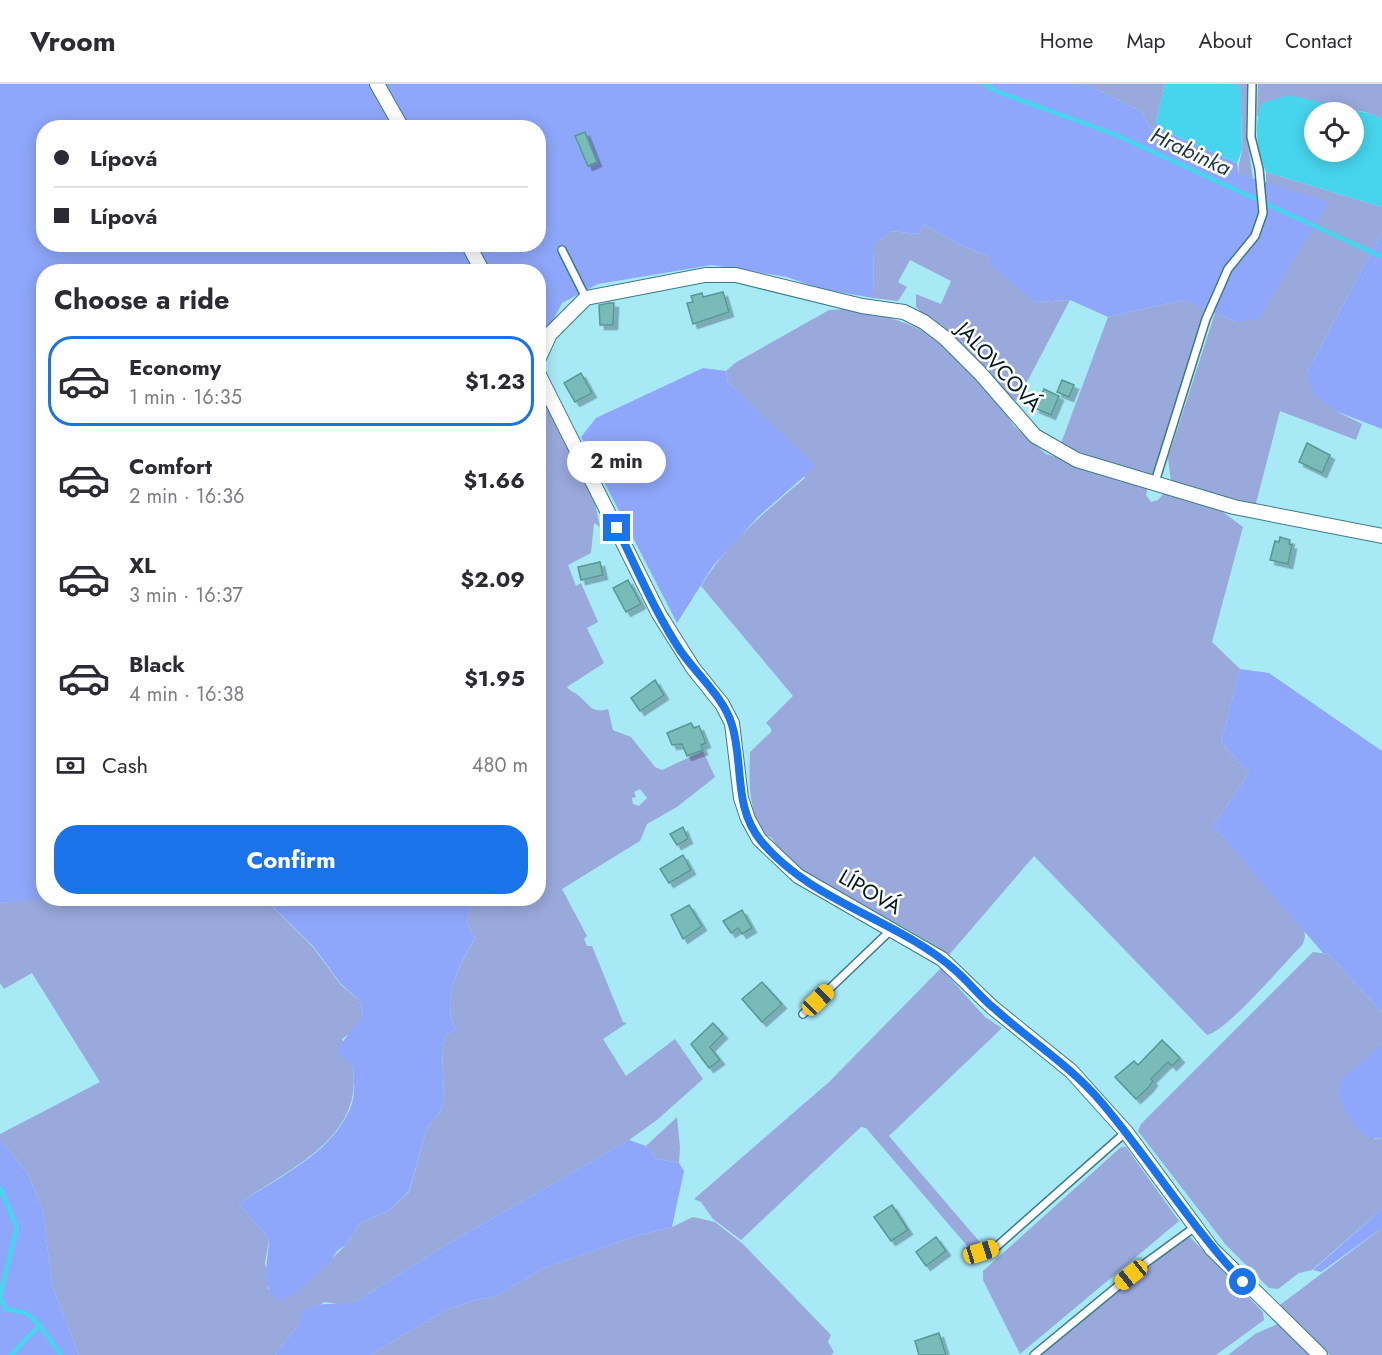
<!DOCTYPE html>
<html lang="en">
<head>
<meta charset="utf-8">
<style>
  :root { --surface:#fff; --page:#f7f7f7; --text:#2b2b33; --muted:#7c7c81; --line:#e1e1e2; --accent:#1a73e8 }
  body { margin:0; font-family:Jost,sans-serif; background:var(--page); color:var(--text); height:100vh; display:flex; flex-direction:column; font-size:22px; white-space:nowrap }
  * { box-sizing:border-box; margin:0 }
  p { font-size:20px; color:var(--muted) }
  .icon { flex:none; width:33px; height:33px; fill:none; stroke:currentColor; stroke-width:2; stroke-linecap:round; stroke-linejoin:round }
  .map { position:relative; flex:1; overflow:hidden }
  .details { position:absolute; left:36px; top:180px; width:510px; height:642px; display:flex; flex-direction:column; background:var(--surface); border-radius:24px; box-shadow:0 3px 15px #0003 }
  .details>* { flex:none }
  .hud { position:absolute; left:36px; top:36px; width:510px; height:132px; border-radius:24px; box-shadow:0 3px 15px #0003; display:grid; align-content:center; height:132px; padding:0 18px; background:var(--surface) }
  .fabs { position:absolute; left:1304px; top:18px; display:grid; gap:12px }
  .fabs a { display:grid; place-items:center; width:60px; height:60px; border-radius:50%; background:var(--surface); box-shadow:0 3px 15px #0003; font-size:30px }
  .end { position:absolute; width:27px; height:27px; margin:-14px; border:8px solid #1a73e8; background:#fff; box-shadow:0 0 0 3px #fff }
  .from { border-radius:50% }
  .bubble { position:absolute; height:42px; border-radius:21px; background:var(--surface); box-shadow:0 3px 15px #0003; font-size:20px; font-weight:700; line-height:42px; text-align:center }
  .car { position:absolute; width:18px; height:36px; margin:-18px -9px; border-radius:8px; box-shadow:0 0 4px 2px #0007; background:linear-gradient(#f5c518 24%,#345 0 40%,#f5c518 0 76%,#345 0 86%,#f5c518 0) }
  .hud b { display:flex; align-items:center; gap:21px; height:57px; font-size:22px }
  .hud b+b { border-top:2px solid var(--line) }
  .hud i { width:15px; height:15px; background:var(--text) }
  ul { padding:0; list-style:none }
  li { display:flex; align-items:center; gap:18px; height:90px; margin:0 12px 9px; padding:0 6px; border:3px solid transparent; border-radius:24px }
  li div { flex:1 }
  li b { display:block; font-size:22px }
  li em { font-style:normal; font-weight:700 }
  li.on { border-color:var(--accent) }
  li>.icon { width:54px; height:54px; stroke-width:1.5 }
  h2 { padding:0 18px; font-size:27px; line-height:72px }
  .pay { display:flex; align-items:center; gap:15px; height:66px; padding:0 18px; font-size:22px }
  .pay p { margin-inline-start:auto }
  .action { display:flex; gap:12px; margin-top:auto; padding:12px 18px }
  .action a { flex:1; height:69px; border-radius:24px; background:var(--accent); color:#fff; font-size:24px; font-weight:700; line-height:69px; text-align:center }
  header { display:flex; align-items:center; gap:36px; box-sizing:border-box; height:84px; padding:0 30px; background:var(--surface); border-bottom:2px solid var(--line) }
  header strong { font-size:28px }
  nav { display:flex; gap:33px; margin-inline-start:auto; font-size:21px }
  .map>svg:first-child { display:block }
</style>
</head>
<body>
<header>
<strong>Vroom</strong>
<nav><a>Home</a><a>Map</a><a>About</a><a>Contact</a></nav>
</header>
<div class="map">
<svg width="1382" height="1271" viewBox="0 0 1382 1271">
  <defs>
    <filter id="shadow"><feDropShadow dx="4.5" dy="4.5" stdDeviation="0" flood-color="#0004"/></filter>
  </defs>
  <rect width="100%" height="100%" fill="#a8e9f6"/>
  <g fill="#9aa9dc" fill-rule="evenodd">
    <path d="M1086 0H1165L1156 38 1165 47 1150 44 1142 28Z"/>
    <path d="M1238 0H1247L1246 46 1253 95 1239 90C1238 81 1240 76 1242 67 1243 59 1241 6 1238 0Z"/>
    <path d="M1258 0H1382V36C1357 16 1289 30 1257 32Z"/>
    <path d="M1266 88 1382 123V149L1307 288 1338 328 1362 340 1356 356 1280 327 1255 423 1171 398 1168 374 1215 229 1237 238 1327 121 1266 99Z"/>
    <path d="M924 140 960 161 990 173 1035 218 1070 216 1017 317 1012 315 916 223V210L941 220 951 197 910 176 898 198 907 203 898 217 873 214 874 162 891 147 918 150Z"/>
    <path d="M1183 216 1207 225 1153 392 1060 362 1108 233Z"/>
    <path d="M846 225C895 234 923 239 960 275 969 284 979 292 983 304L991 309 1014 342 1046 370 1148 402 1146 411 1151 418 1158 416 1165 408 1216 423 1243 443 1212 558 1240 585 1221 658 1249 689 1213 742 1304 845 1305 853 1303 860C1286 877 1226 948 1207 951L1034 772 949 871C922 853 893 837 864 822 831 804 791 786 771 753L764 751C748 726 749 697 750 668L771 648V644L766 639 793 612 701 502C727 459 767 426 805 394L758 327 728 298 726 287 735 279 829 226Z"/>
    <path d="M547 319 592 405 600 443 594 439 591 469 568 481 576 502 581 499 598 538 587 544 604 579 567 603C571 608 575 608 579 612 590 621 592 630 608 625L613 646 631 653 655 683 662 686 703 667 715 693 677 723 647 740 640 757 562 805 587 852 584 855 587 862H592L623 938 627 939 603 955 626 992 675 955 703 995 657 1036 629 1056 446 1161 357 1217 345 1221 324 1218 299 1240 275 1271H79L52 1201 43 1126 28 1090 0 1055V1050L100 998 32 889 4 905 0 899V819L46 814 265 815 313 863 341 901 359 916 363 931 357 944 342 955C346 964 352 975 353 985 363 1056 286 1086 239 1120L269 1155 265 1179 268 1189V1205L308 1197 346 1161 360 1139 390 1126 409 1108 427 1044 440 1028 444 1015 442 962 446 951 456 945C440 919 460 877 475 855L467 838 473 815 538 814V320ZM640 705 647 714 639 722 633 720 632 714 636 713 634 708Z"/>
    <path d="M1313 868 1328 870 1382 928V960L1377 965 1375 1055 1382 1054V1125L1312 1186 1299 1189 1278 1205 1269 1204 1226 1161 1138 1047 1141 1040Z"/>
    <path d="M941 884 985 933 1002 944 889 1052 984 1163 969 1164 866 1044 861 1043 741 1156 713 1135 701 1118 694 1115 829 998Z"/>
    <path d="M677 1033 680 1064 679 1079 657 1075 646 1062Z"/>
    <path d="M1121 1063H1126L1179 1137 1020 1270 983 1196V1187Z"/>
    <path d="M693 1133 715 1138 743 1160 831 1251 828 1258 834 1268 831 1271H369L446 1226 475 1216 494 1213 544 1184 636 1152 672 1143Z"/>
    <path d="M1382 1144V1271H1330L1280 1221Z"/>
    <path d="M1190 1153 1263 1228 1264 1236 1216 1271H1040L1182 1156Z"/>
    <path d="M1280 1239 1313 1271H1228L1255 1250Z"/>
  </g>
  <g fill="#8fa7fa" fill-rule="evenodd">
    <path d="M0 0H1086L1142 28 1150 44 1165 47 1237 79 1239 90 1329 118 1258 235 1237 238 1183 216 1108 233 1070 216 1035 218 991 182 990 173 960 161 924 140 918 150 891 147 874 162 873 214 821 205 787 193 712 181 598 200 562 219 539 264 538 188H44V814L46 815 0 819ZM44 44H538V160H44Z"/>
    <path d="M1382 149V345L1338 328 1314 311 1307 288Z"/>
    <path d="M703 284 726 287 728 298 816 382 759 432 713 482 677 539 581 353 596 334Z"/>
    <path d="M1240 585 1269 589 1382 667V928L1328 870 1323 869 1213 742 1249 689 1221 658Z"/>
    <path d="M265 815H473L467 838 475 855C460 876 440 920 456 945L446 951 442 962 444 1015 440 1028 427 1044 409 1107 390 1126 360 1139 346 1161 338 1166 328 1180 298 1208 281 1217C259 1207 268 1176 269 1155L239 1120C279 1092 329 1072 350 1025 356 1012 354 996 353 983L338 969C343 952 355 946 363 931L359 916 341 900 313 862Z"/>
    <path d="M1382 960V1054C1358 1058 1347 1029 1338 1012L1342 995Z"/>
    <path d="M0 1055 28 1090 43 1126 52 1201 79 1271H0Z"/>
    <path d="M629 1056 646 1062 657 1075 679 1079 684 1087 672 1143 636 1152 544 1184 494 1213 475 1216 446 1226 369 1271H275L299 1240 301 1228C320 1215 336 1223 357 1217L446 1161Z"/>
    <path d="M1382 1125V1144L1321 1188 1313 1186Z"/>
  </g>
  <g fill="#46d5ed" fill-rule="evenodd">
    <path d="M1165 0H1238L1241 6 1242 66 1237 79 1165 47 1156 38Z"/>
    <path d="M1289 11 1375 31 1382 36V123L1266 88C1257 65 1253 43 1262 19ZM1314 28H1353V68H1314Z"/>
  </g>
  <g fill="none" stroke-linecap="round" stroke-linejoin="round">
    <g stroke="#46d5ed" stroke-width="4.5">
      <path d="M984 0 998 8 1114 50 1382 173"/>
      <path d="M0 1104 17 1143 0 1213 6 1225 26 1229 40 1241 61 1271"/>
      <path d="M11 1271 40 1241"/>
    </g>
  </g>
  <g fill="#79bbb8" stroke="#569894" stroke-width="1.5" filter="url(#shadow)">
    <path d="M585 48 597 78 588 82 575 52Z"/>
    <path d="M723 208 729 228 693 240 687 219 693 218 691 212 702 209 703 213Z"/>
    <path d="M609 219H614L613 241H600L599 221Z"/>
    <path d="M581 289 592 309 575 318 564 299Z"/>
    <path d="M1062 296 1074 301 1069 313 1057 308Z"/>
    <path d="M1044 305 1059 312 1051 331 1035 324Z"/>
    <path d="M1307 359 1330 371 1322 389 1299 378Z"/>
    <path d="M1280 453 1290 456 1289 460 1292 461 1288 480 1270 476 1275 457 1279 458Z"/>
    <path d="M600 478 603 491 581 496 578 483Z"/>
    <path d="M628 496 641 520 626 528 613 504Z"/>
    <path d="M655 596 664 611 640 627 631 614Z"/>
    <path d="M691 639 694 644 699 642 706 659 701 661 703 666 687 672 682 660 672 661 667 649Z"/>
    <path d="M683 743 688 755 677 761 670 750Z"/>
    <path d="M683 771 691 786 669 799 660 785Z"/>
    <path d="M689 821 702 842 683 855 671 831Z"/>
    <path d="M742 826 752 844 742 850 738 844 731 849 723 837Z"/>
    <path d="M762 898 782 920 762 938 742 915Z"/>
    <path d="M713 939 723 950 710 963 720 976 709 984 691 960Z"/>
    <path d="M1162 956 1180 974 1172 982 1168 978 1151 995 1153 997 1149 1003 1136 1015 1115 993 1134 977 1138 981Z"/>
    <path d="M892 1121 908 1146 891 1157 874 1133Z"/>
    <path d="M936 1153 946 1167 926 1182 916 1168Z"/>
    <path d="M939 1249 946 1271H919L915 1257Z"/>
  </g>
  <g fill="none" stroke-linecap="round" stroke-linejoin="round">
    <defs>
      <g id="service">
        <path d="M562 166 586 214"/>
        <path d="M1155 398 1206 235 1228 185 1255 152 1263 129 1259 85 1251 53 1252 0"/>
        <path d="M803 930 892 845"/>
        <path d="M969 1168 995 1164 1126 1048"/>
        <path d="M1034 1271 1147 1178 1195 1143"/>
      </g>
      <g id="minor">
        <path d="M377 0 402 44"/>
        <path d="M468 160 483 188"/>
        <path d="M538 276 550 250 586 214 705 191H736L862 222 904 228 924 238 945 254 980 289 1035 352 1077 376 1234 423 1382 452"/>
        <path d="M538 289 659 530 693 584 722 620 732 639 741 714 748 735 759 755 798 792 942 875 992 923 1071 987 1126 1048 1212 1165 1320 1271"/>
      </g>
    </defs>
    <use href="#service" stroke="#3a7b86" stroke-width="10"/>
    <use href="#minor" stroke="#3a7b86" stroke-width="16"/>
    <use href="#service" stroke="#fff" stroke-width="7"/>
    <use href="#minor" stroke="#fff" stroke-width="14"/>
  </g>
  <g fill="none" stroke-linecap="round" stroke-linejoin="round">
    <path stroke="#1a73e8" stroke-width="8" d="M617 444C637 485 655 528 680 566 696 590 724 613 732 641 744 680 733 723 761 757 811 818 897 835 955 886 969 898 980 913 995 925 1030 957 1071 982 1102 1019 1151 1077 1191 1142 1243 1198"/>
  </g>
  <g text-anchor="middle" stroke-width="5" stroke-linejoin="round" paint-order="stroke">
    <g font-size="21" fill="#00191d" stroke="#fefefe">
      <text transform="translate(999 283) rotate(47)" y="7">JALOVCOVÁ</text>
      <text transform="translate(870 808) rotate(30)" y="7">LÍPOVÁ</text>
    </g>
    <g font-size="22" font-style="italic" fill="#233b40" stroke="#fefefe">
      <text transform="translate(1191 67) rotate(25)" y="8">Hrabinka</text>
    </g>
  </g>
</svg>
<div class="fabs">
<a><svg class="icon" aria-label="locate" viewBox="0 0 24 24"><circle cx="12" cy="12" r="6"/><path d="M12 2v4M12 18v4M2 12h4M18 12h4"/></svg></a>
</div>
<i class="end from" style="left:1243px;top:1198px"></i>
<i class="end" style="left:617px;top:444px"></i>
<div class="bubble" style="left:567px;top:357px;width:99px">2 min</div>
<i class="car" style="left:818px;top:916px;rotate:46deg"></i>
<i class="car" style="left:981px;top:1168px;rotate:73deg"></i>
<i class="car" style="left:1131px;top:1191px;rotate:231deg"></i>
<div class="hud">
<b><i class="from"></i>Lípová</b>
<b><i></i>Lípová</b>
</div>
<section class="details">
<h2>Choose a ride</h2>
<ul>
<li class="on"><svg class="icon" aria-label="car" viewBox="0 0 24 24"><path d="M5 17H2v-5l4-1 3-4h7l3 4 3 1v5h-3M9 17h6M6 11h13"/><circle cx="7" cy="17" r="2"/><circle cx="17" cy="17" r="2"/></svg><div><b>Economy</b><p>1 min · 16:35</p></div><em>$1.23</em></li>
<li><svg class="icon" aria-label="car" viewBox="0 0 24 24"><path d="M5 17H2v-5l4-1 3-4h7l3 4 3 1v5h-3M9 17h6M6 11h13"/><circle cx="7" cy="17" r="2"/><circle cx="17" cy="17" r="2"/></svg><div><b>Comfort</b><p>2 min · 16:36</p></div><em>$1.66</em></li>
<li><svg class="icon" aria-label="car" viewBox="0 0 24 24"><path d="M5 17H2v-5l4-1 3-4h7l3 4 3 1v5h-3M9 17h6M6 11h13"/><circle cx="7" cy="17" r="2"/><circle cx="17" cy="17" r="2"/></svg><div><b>XL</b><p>3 min · 16:37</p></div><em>$2.09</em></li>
<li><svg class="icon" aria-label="car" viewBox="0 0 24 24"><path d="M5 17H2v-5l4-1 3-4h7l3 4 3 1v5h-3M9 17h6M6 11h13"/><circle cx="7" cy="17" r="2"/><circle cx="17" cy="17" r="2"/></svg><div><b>Black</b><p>4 min · 16:38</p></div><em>$1.95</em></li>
</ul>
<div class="pay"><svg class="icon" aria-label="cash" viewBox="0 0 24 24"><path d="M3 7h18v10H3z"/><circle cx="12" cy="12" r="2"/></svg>Cash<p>480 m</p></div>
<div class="action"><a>Confirm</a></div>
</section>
</div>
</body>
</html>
